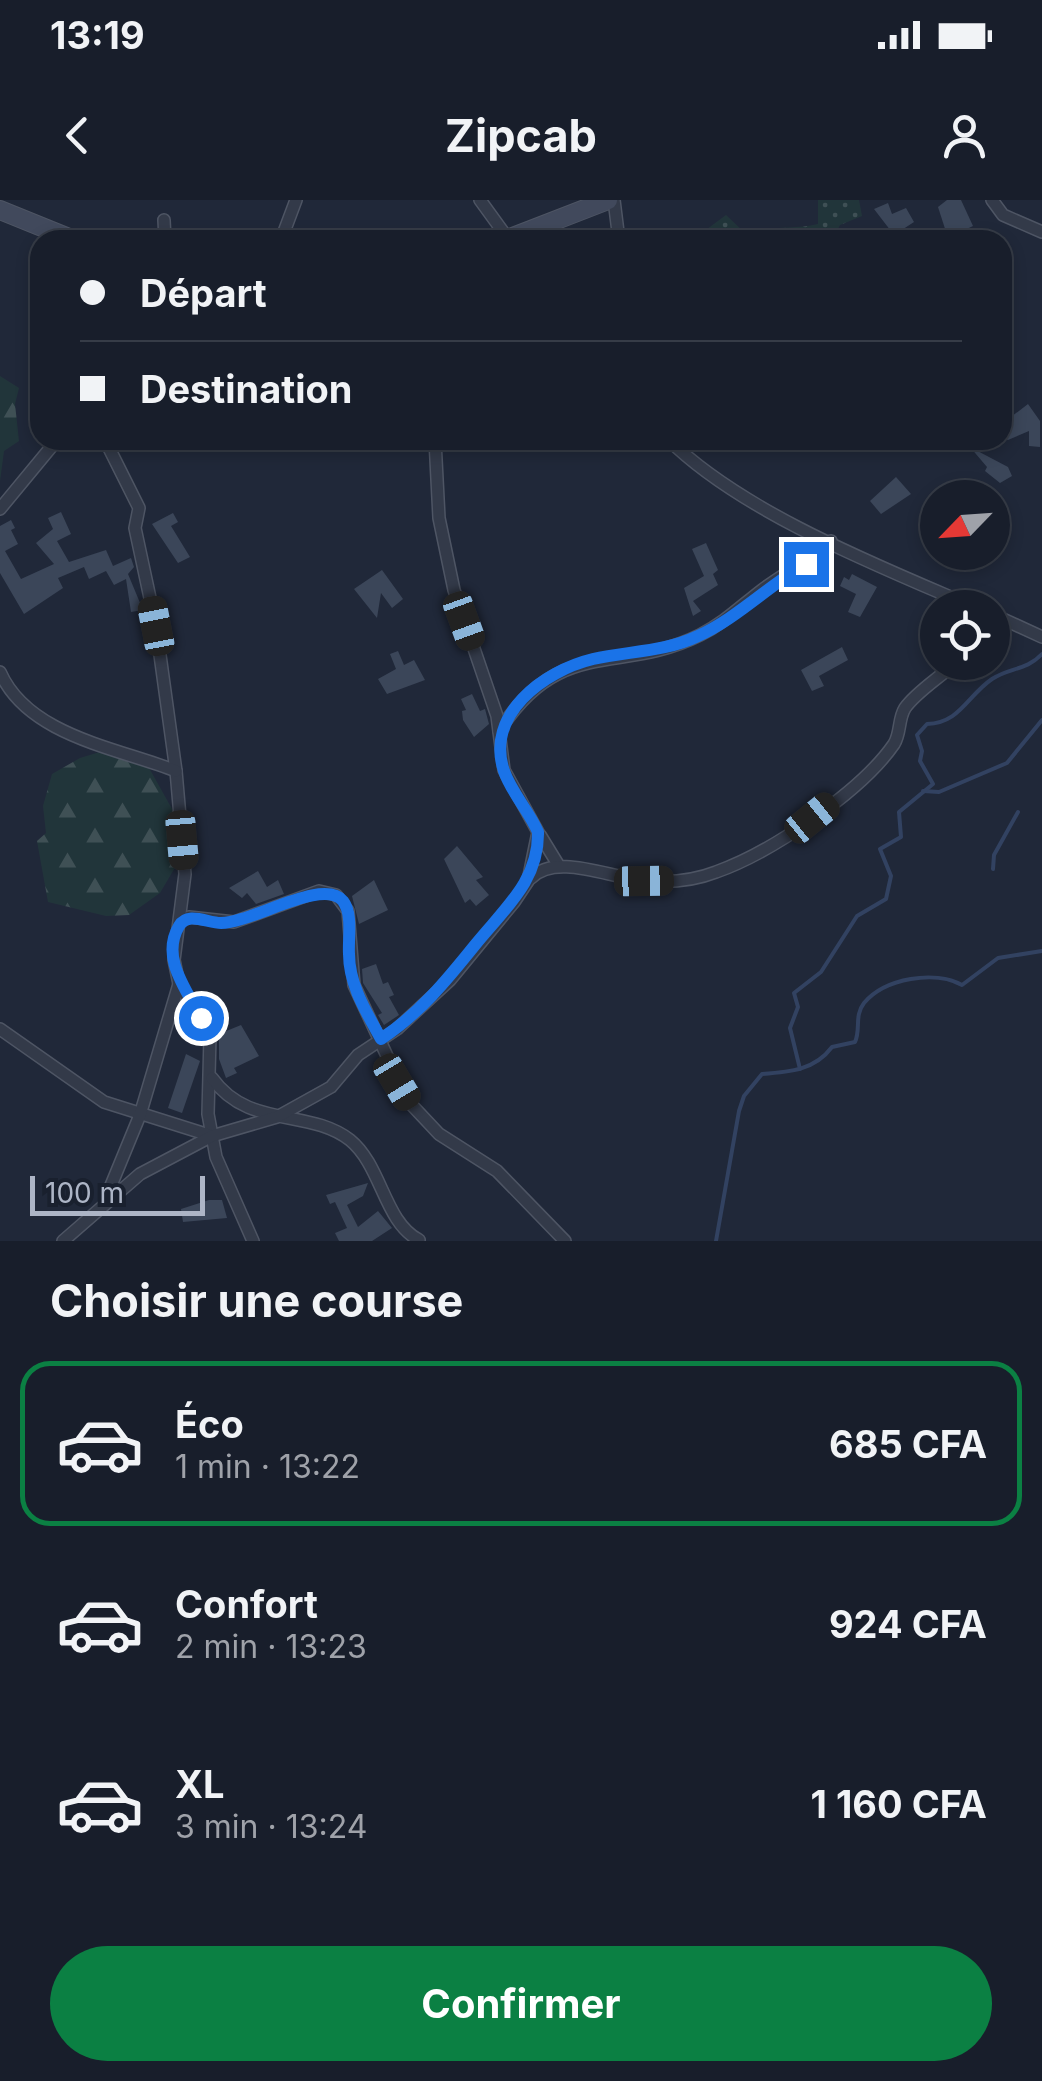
<!DOCTYPE html>
<html lang="fr">
<head>
<meta charset="utf-8">
<style>
  :root { --surface:#181e2b; --page:#212733; --text:#f1f3f6; --muted:#9fa2a9; --line:#363c47; --accent:#0b8043 }
  body { margin:0; font-family:Inter,sans-serif; background:var(--page); color:var(--text); height:100vh; display:flex; flex-direction:column; font-size:38px; white-space:nowrap }
  * { box-sizing:border-box; margin:0 }
  p { font-size:32px; color:var(--muted) }
  .icon { flex:none; width:55px; height:55px; fill:none; stroke:currentColor; stroke-width:2; stroke-linecap:round; stroke-linejoin:round }
  .map { position:relative; height:1041px; overflow:hidden }
  .sheet { display:flex; flex-direction:column; background:var(--surface); flex:1 }
  .sheet>* { flex:none }
  .guide { position:absolute; left:30px; top:30px; width:982px; height:220px; border-radius:30px; box-shadow:0 5px 15px #0003,0 0 0 2px var(--line); display:grid; align-content:center; height:220px; padding:0 50px; background:var(--surface) }
  .needle { width:65px; rotate:245deg }
  .fabs { position:absolute; left:920px; top:280px; display:grid; gap:20px }
  .fabs a { display:grid; place-items:center; width:90px; height:90px; border-radius:50%; background:var(--surface); box-shadow:0 5px 15px #0003,0 0 0 2px var(--line); font-size:50px }
  .scale { position:absolute; left:30px; bottom:25px; width:175px; box-sizing:border-box; padding-left:10px; border:5px solid #adb5c6; border-top:0; font-size:28px; line-height:35px; white-space:nowrap; color:#adb5c6; -webkit-text-stroke:8px #19202e; paint-order:stroke }
  .end { position:absolute; width:45px; height:45px; margin:-22px; border:12px solid #1a73e8; background:#fff; box-shadow:0 0 0 5px #fff }
  .from { border-radius:50% }
  .car { position:absolute; width:30px; height:60px; margin:-30px -15px; border-radius:12px; box-shadow:0 0 8px 2px #0007; background:linear-gradient(#222 24%,#8ab4d8 0 40%,#222 0 76%,#8ab4d8 0 86%,#222 0) }
  .guide b { display:flex; align-items:center; gap:35px; height:95px; font-size:38px }
  .guide b+b { border-top:2px solid var(--line) }
  .guide i { width:25px; height:25px; background:var(--text) }
  ul { padding:0; list-style:none }
  li { display:flex; align-items:center; gap:30px; height:165px; margin:0 20px 15px; padding:0 30px; border:5px solid transparent; border-radius:30px }
  li div { flex:1 }
  li b { display:block; font-size:38px }
  li em { font-style:normal; font-weight:700 }
  li.on { border-color:var(--accent) }
  li>.icon { width:90px; height:90px; stroke-width:1.5 }
  h2 { padding:0 50px; font-size:45px; line-height:120px }
  .action { display:flex; gap:20px; margin-top:auto; padding:20px 50px }
  .action a { flex:1; height:115px; border-radius:60px; background:var(--accent); color:#fff; font-size:40px; font-weight:700; line-height:115px; text-align:center }
  .status { display:flex; justify-content:space-between; align-items:center; height:70px; padding:0 50px; background:var(--surface); direction:ltr }
  .status svg { height:28px; fill:currentColor }
  header { display:flex; justify-content:space-between; align-items:center; height:130px; padding:0 50px; background:var(--surface); font-size:45px; font-weight:700 }
  .map>svg:first-child { display:block }
</style>
</head>
<body>
<div class="status"><b>13:19</b><svg viewBox="0 0 49 12"><path d="M0 12V9h3v3zM5 12V6h3v6zM10 12V3h3v9zM15 12V0h3v12zM26 1h20v11H26zM47 4h2v5h-2z"/></svg></div>
<header><svg class="icon" aria-label="back" viewBox="0 0 24 24"><path d="M15 5l-7 7 7 7"/></svg>Zipcab<svg class="icon" aria-label="person" viewBox="0 0 24 24"><circle cx="12" cy="8" r="4"/><path d="M4 21q1-7 8-7t8 7"/></svg></header>
<div class="map">
<svg width="1042" height="1041" viewBox="0 0 1042 1041">
  <defs>
    <pattern id="green-dots" width="8" height="8" patternUnits="userSpaceOnUse" patternTransform="scale(2.5)"><rect width="8" height="8" fill="#21353a"/><path d="M2 2h.1M6 6h.1" fill="none" stroke="#3f5055" stroke-width="1.8" stroke-linecap="round"/></pattern>
    <pattern id="forest-firs" width="22" height="20" patternUnits="userSpaceOnUse" patternTransform="scale(2.5)"><rect width="22" height="20" fill="#21353a"/><path d="M5 1l3.5 6h-7zM16 11l3.5 6h-7z" fill="#3f5055"/></pattern>
  </defs>
  <rect width="100%" height="100%" fill="#202839"/>
  <path fill="url(#green-dots)" d="M818 0H859L862 16 840 25 832 40H666L676 29 695 38 726 15 746 34C769 25 793 30 818 24Z"/>
  <g fill="url(#forest-firs)">
    <path d="M0 176 19 188 15 204 19 241 4 251 0 281Z"/>
    <path d="M113 548 144 559 176 616 180 659 160 693 129 715 106 716 48 702 37 641 46 633 43 606 52 574 80 558Z"/>
  </g>
  <g fill="none" stroke-linecap="round" stroke-linejoin="round">
    <g stroke="#324261" stroke-width="4">
      <path d="M923 591 939 592 1007 563 1042 520"/>
      <path d="M993 669 994 655 1018 612"/>
      <path d="M800 869 790 828 798 807 794 793 821 772 857 716 886 699 891 676 880 649 901 637 899 612 933 584 920 561 922 551 917 535 927 524C960 523 967 496 992 479 1010 467 1026 471 1042 454"/>
      <path d="M716 1041 739 911 744 896 762 874C790 872 815 870 832 847L855 842C861 829 854 816 864 803 885 778 935 770 962 785L998 758 1042 751"/>
    </g>
  </g>
  <g fill="#3b4659">
    <path d="M947 0H961L973 26 948 38 938 7Z"/>
    <path d="M888 3 892 14 906 8 914 22 894 35 874 9Z"/>
    <path d="M1028 204 1040 221V247L1029 246V231L1008 240 1002 237 1007 220Z"/>
    <path d="M970 247 1008 267 1012 276 1000 283 985 271 987 267Z"/>
    <path d="M896 277 911 294 881 314 870 301Z"/>
    <path d="M61 312 71 334 57 341 69 362 106 350 113 366 131 358 134 367 128 374 143 410 131 412 126 379 114 385 106 371 89 379 84 367 58 378 63 388 24 414 0 373V326L11 320 15 328 11 330 18 344 5 351 21 379 54 364 36 343 53 329 48 318Z"/>
    <path d="M173 313 178 322 171 326 190 357 178 363 152 324Z"/>
    <path d="M706 343 718 370 713 374 718 385 693 401 701 411 693 416 684 388 704 376 692 349Z"/>
    <path d="M382 370 403 399 392 408 381 393 377 418 354 389Z"/>
    <path d="M852 374 877 387 860 417 848 412 856 394 840 386 844 377 849 380Z"/>
    <path d="M842 447 848 460 819 476 824 486 812 491 801 470Z"/>
    <path d="M398 451 404 465 414 460 425 480 387 494 378 479 396 469 390 454Z"/>
    <path d="M472 494 480 511 485 509 489 524 474 537 463 520 462 511 466 510 461 499Z"/>
    <path d="M457 646 483 677 476 680 489 695 476 706 470 699 465 703 444 659Z"/>
    <path d="M258 671 267 687 278 680 284 694 256 704 247 693 242 698 229 688Z"/>
    <path d="M374 680 388 710 359 724 352 696Z"/>
    <path d="M376 764 383 784 388 782 394 795 389 797 399 815 384 825 378 815 382 813 363 783 362 769Z"/>
    <path d="M241 825 259 856 234 868 237 873 226 878 219 859V834Z"/>
    <path d="M186 854 200 861 182 913 168 908Z"/>
    <path d="M368 983 363 996 347 1005 358 1027 378 1011 392 1028 372 1041H339L335 1033 347 1028 335 1002 330 1004 326 995Z"/>
    <path d="M209 1000H222L227 1018 183 1022 181 1009Z"/>
  </g>
  <g fill="none" stroke-linecap="round" stroke-linejoin="round">
    <defs>
      <g id="street">
        <path d="M480 0 509 40"/>
        <path d="M614 0 619 40"/>
        <path d="M992 0 1003 15 1042 32"/>
        <path d="M164 20 165 40"/>
        <path d="M281 40 296 0"/>
        <path d="M105 240 139 308 135 328 156 426 176 571 185 674 174 760 179 784 210 836 208 914 216 957 253 1041"/>
        <path d="M669 240C743 313 881 367 976 408"/>
        <path d="M0 309 57 240"/>
        <path d="M992 414 1042 437"/>
        <path d="M0 472C28 536 118 548 176 571"/>
        <path d="M499 531C561 435 620 475 700 435 724 423 741 406 762 390 785 373 809 361 831 341"/>
        <path d="M540 635 559 666"/>
        <path d="M531 678C556 653 608 677 640 680 665 683 693 681 716 672 770 653 861 592 894 544 901 533 898 519 905 508 917 491 941 477 956 462"/>
        <path d="M180 722 189 717 234 722 319 691 336 695 348 711 354 785 408 901 439 934 497 971 565 1041"/>
        <path d="M0 829 104 902 212 936"/>
        <path d="M212 878C248 929 309 908 350 940 382 966 384 1022 419 1040"/>
        <path d="M105 1000 140 915 179 784"/>
        <path d="M63 1041 140 974 212 936 277 917 331 887 358 855 397 829 450 780 514 702 528 681 538 632 504 570 497 516 454 390 439 318 435 240"/>
      </g>
      <g id="secondary">
        <path d="M0 10 74 40"/>
        <path d="M505 40 608 0"/>
      </g>
    </defs>
    <use href="#street" stroke="#4e5564" stroke-width="14"/>
    <use href="#secondary" stroke="#4e5564" stroke-width="20"/>
    <use href="#street" stroke="#333a49" stroke-width="11"/>
    <use href="#secondary" stroke="#41495c" stroke-width="18"/>
  </g>
  <g fill="none" stroke-linecap="round" stroke-linejoin="round">
    <path stroke="#1a73e8" stroke-width="12" d="M201 818C187 790 160 758 179 726 188 711 207 723 221 723 252 723 323 677 343 701 353 714 348 739 349 754 349 785 367 813 381 839 420 813 446 781 475 745 504 709 539 681 538 632 529 611 511 592 504 571 485 515 543 471 593 459 628 451 665 452 698 436 736 419 769 385 806 364"/>
  </g>
</svg>
<div class="fabs">
<a><svg class="needle" viewBox="-14 -14 28 28"><path d="M0-13l5 13h-10z" fill="#e53935"/><path d="M0 13l5-13h-10z" fill="#9fa2a9"/></svg></a>
<a><svg class="icon" aria-label="locate" viewBox="0 0 24 24"><circle cx="12" cy="12" r="6"/><path d="M12 2v4M12 18v4M2 12h4M18 12h4"/></svg></a>
</div>
<div class="scale">100 m</div>
<i class="end from" style="left:201px;top:818px"></i>
<i class="end" style="left:806px;top:364px"></i>
<i class="car" style="left:464px;top:421px;rotate:160deg"></i>
<i class="car" style="left:156px;top:426px;rotate:349deg"></i>
<i class="car" style="left:812px;top:618px;rotate:51deg"></i>
<i class="car" style="left:182px;top:640px;rotate:175deg"></i>
<i class="car" style="left:644px;top:681px;rotate:89deg"></i>
<i class="car" style="left:397px;top:882px;rotate:149deg"></i>
<div class="guide">
<b><i class="from"></i>Départ</b>
<b><i></i>Destination</b>
</div>
</div>
<section class="sheet">
<h2>Choisir une course</h2>
<ul>
<li class="on"><svg class="icon" aria-label="car" viewBox="0 0 24 24"><path d="M5 17H2v-5l4-1 3-4h7l3 4 3 1v5h-3M9 17h6M6 11h13"/><circle cx="7" cy="17" r="2"/><circle cx="17" cy="17" r="2"/></svg><div><b>Éco</b><p>1 min · 13:22</p></div><em>685 CFA</em></li>
<li><svg class="icon" aria-label="car" viewBox="0 0 24 24"><path d="M5 17H2v-5l4-1 3-4h7l3 4 3 1v5h-3M9 17h6M6 11h13"/><circle cx="7" cy="17" r="2"/><circle cx="17" cy="17" r="2"/></svg><div><b>Confort</b><p>2 min · 13:23</p></div><em>924 CFA</em></li>
<li><svg class="icon" aria-label="car" viewBox="0 0 24 24"><path d="M5 17H2v-5l4-1 3-4h7l3 4 3 1v5h-3M9 17h6M6 11h13"/><circle cx="7" cy="17" r="2"/><circle cx="17" cy="17" r="2"/></svg><div><b>XL</b><p>3 min · 13:24</p></div><em>1 160 CFA</em></li>
</ul>
<div class="action"><a>Confirmer</a></div>
</section>
</body>
</html>
